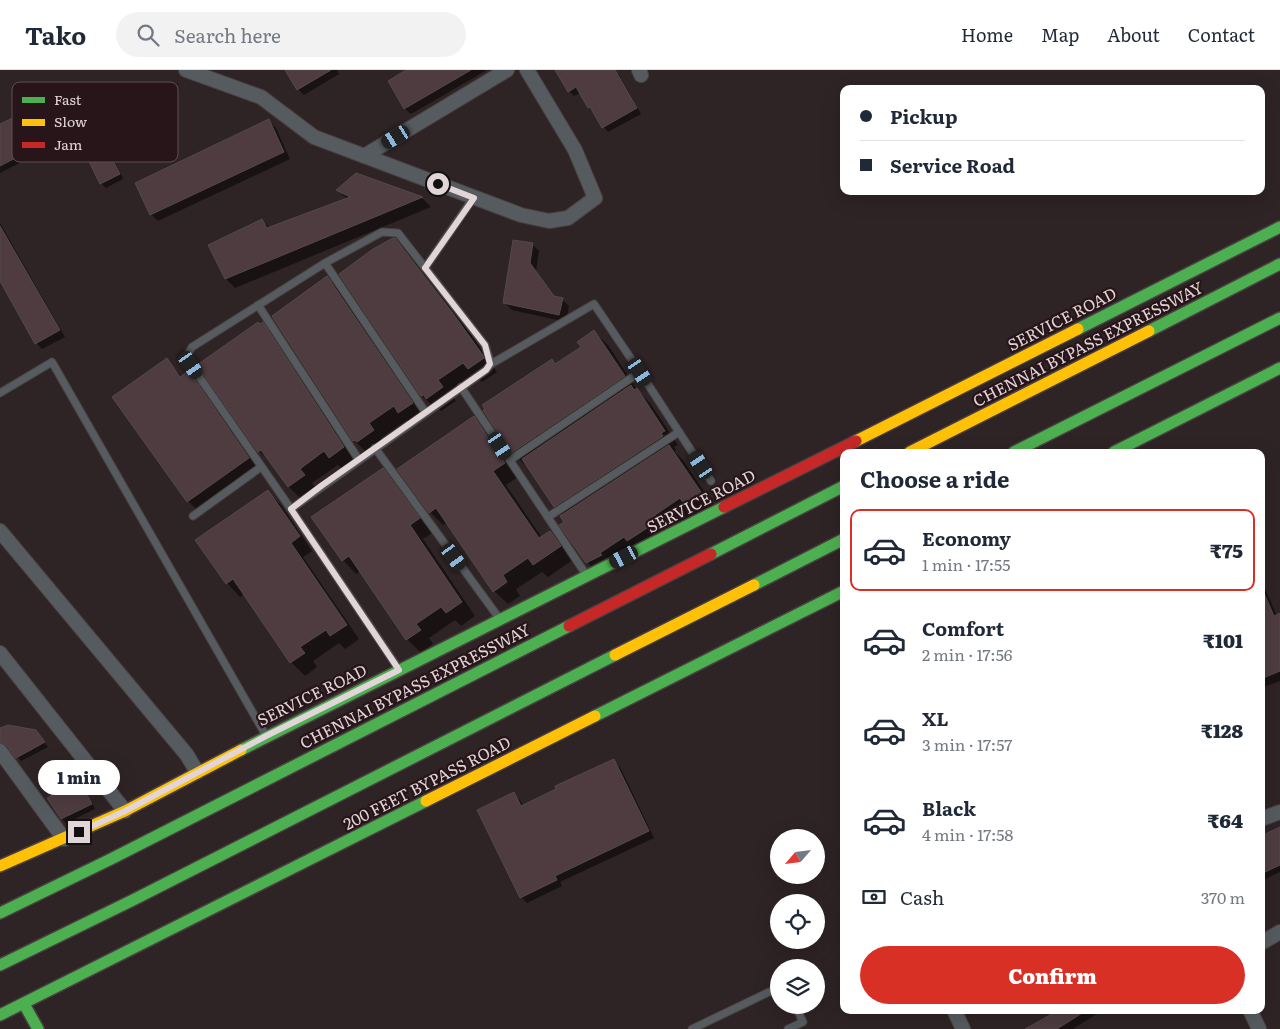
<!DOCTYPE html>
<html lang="en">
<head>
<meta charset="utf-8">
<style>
  :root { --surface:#fff; --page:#f2f2f3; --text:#1f2937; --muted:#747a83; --line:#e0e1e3; --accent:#d93025 }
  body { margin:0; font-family:Literata,serif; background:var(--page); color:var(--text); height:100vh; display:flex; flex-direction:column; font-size:19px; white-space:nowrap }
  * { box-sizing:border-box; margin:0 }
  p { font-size:16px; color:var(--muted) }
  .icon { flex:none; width:28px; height:28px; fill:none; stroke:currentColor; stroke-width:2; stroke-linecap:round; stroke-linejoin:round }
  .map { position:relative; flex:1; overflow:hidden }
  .sheet { position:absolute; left:840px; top:379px; width:425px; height:565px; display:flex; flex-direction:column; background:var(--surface); border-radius:10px; box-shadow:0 5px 20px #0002 }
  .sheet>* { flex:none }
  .banner { position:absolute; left:840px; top:15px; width:425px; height:110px; border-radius:10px; box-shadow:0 5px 20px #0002; display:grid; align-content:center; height:110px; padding:0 20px; background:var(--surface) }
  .needle { width:32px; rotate:242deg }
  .tools { position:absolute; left:770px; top:759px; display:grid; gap:10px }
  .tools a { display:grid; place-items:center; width:55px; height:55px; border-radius:50%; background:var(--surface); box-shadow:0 5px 20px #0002; font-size:25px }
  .end { position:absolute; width:22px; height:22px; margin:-11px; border:6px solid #e2d5d7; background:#111; box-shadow:0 0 0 2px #111 }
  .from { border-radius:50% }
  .bubble { position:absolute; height:35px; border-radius:18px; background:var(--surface); box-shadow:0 5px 20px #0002; font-size:16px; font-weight:800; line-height:35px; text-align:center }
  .car { position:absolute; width:15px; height:30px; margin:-15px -8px; border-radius:6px; box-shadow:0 0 4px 1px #0007; background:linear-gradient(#222 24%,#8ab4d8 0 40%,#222 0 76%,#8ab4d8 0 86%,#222 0) }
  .banner b { display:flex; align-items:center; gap:18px; height:48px; font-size:19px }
  .banner b+b { border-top:1px solid var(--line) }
  .banner i { width:12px; height:12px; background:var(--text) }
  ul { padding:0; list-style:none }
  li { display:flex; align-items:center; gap:15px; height:82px; margin:0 10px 8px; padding:0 10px; border:2px solid transparent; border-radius:10px }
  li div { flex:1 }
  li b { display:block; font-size:19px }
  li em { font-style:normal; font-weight:800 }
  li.active { border-color:var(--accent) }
  li>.icon { width:45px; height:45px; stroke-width:1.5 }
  h2 { padding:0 20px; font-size:22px; line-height:60px }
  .pay { display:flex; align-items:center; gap:12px; height:55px; padding:0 20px; font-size:19px }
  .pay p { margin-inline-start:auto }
  .primary-button { display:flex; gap:10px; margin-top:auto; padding:10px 20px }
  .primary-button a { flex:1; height:58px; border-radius:30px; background:var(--accent); color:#fff; font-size:20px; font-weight:800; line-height:58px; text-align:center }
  header { display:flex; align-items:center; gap:30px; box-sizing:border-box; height:70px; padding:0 25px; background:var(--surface); border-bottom:1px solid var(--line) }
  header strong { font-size:24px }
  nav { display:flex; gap:28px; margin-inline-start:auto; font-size:18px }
  .search { width:350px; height:45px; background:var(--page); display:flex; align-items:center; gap:12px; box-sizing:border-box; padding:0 18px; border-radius:28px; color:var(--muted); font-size:19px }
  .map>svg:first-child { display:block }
</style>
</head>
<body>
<header>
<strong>Tako</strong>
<div class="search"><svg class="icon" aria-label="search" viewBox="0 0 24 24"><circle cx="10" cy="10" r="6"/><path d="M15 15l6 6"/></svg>Search here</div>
<nav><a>Home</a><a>Map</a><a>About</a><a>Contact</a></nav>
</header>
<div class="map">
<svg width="1280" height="959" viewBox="0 0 1280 959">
  <rect width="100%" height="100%" fill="#2e2325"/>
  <g fill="#0007">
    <path d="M287 0H337L339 4 304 25 298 19Z"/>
    <path d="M408 0H487L411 44 405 39 389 11Z"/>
    <path d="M557 0H614L619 5 641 44 608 62 589 37 580 23 574 26 569 21Z"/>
    <path d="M45 29 49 34 68 68 0 103V56L17 48Z"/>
    <path d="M269 51 276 58 290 89 158 151 151 144Z"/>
    <path d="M105 77 110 81 123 109 106 118 101 113Z"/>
    <path d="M357 104 422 128 431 137 235 218 226 209 262 150 270 158 347 129 338 120Z"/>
    <path d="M0 153 65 267 42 279 36 273 0 207Z"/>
    <path d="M395 169 409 183 466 257 497 302 482 312 476 306 451 324 456 331 441 341 438 338 436 339 422 326 341 205Z"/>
    <path d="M532 174 539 181 536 201 555 227 562 229 569 236 566 252 512 240 505 233Z"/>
    <path d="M327 208 341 222 425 347 413 356 407 350 381 368 386 374 368 384 354 370Z"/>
    <path d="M263 254 276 267 357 391 344 401 338 395 312 413 317 420 302 430 289 417 273 394 259 381 260 255Z"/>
    <path d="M594 262 608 275 638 321 650 333 678 375 674 377 676 380 674 381 683 390 714 436 601 506 587 492 561 455 565 452 563 445 555 436 527 395 526 396 512 382 552 290 556 295 582 278Z"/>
    <path d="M167 290 182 307 189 303 198 312 258 398 198 441 188 431 114 327Z"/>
    <path d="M474 348 488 362 518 407 506 415 542 468 550 462 564 476 573 490 548 507 542 502 516 519 520 526 508 534 494 521 448 452 443 455 430 442Z"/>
    <path d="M383 399 396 413 432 463 423 469 475 546 461 556 455 550 429 568 433 574 421 583 407 569 361 501 356 504 343 490Z"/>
    <path d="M268 422 281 435 312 481 303 487 359 569 345 579 339 573 313 591 317 597 305 606 291 592 245 524 240 527 227 513Z"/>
    <path d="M1261 509 1277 546 1280 545V611L1261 618Z"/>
    <path d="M8 656 35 661 48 677 21 691 11 679 6 677 0 670V659Z"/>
    <path d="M613 691 620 697 654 768 560 812 562 816 527 833 521 827 513 724 520 730 523 736Z"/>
    <path d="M80 712 84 717 95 739 66 753 62 749Z"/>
    <path d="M1280 759V802L1261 811V765L1264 763 1266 765Z"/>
    <path d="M1061 940H1103L1073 959H1027Z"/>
  </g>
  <g fill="#4e3c40" stroke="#54494b">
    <path d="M285 0H331L297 20Z"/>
    <path d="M406 0H471L404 39 388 11Z"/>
    <path d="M555 0H615L637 38 602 58 590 37 588 38 576 17 568 22Z"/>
    <path d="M45 28 64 63 0 96V54L15 47 13 44Z"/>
    <path d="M269 49 284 82 150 145 135 113Z"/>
    <path d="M105 75 120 104 100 114 86 85Z"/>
    <path d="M356 103 423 127 225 209 208 175 262 149 267 158 350 127 336 120Z"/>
    <path d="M0 156 60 260 35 274 0 211Z"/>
    <path d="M393 168H395L452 242 482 284 484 288 468 299 463 293 438 310 443 317 426 329 424 325 421 326 339 204 373 179Z"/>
    <path d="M513 170 533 173 530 193 554 226 563 228 559 245 503 233Z"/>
    <path d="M327 206 413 333 398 343 394 336 369 353 374 360 357 372 355 370 353 371 272 246Z"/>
    <path d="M258 252 260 254 263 252 344 377 329 388 324 381 300 399 305 405 288 417 261 380 258 382 197 295Z"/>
    <path d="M594 260 625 306 511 383 483 340 485 339 482 335 552 289 555 294 581 277 577 272Z"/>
    <path d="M167 288 180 307 189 301 249 388 187 432 112 327Z"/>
    <path d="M631 315 634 320 637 318 665 361 661 363 663 366 554 437 522 389Z"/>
    <path d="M474 346 505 393 493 401 539 468 550 461 561 476 533 495 528 488 503 505 507 512 493 522 436 438 429 443 397 399Z"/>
    <path d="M669 375 701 422 684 434 680 428 655 445 658 451 627 471 624 467 600 483 602 485 586 493 559 455 564 452 560 446Z"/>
    <path d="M383 398 420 448 410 455 462 532 446 543 441 537 416 554 421 560 406 570 349 486 342 491 311 447Z"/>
    <path d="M268 420 300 466 291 473 347 555 330 566 326 560 300 577 305 583 290 593 233 509 226 514 195 470Z"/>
    <path d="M1261 516 1274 546 1280 543V601L1261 609Z"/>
    <path d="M8 655 36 660 45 672 16 688 7 676 0 672V658Z"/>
    <path d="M614 689 649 761 555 806 557 810 520 828 477 740 514 722 521 736 556 719 555 716Z"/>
    <path d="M80 711 92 734 61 749 47 728Z"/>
    <path d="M1280 757V795L1261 804V766Z"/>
    <path d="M1059 940H1087L1057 959H1025Z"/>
  </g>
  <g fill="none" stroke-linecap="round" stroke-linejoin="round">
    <defs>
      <g id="lane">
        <path d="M325 193 426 343 291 439 398 598"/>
        <path d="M425 198 474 127"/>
        <path d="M258 235 359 390"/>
        <path d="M491 294 594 234 640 302"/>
        <path d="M461 317 583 500"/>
        <path d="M0 323 52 292 265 664"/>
        <path d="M679 362 711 411"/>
        <path d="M375 378 499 548"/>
        <path d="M510 390 640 302 679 362 548 447"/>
        <path d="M291 439 191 295 186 287 192 277 325 193 382 162 398 163 485 275 491 294 486 300 426 343"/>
        <path d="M193 446 261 397"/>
        <path d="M692 959 769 922 779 919"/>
        <path d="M788 959 803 952 795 935"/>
      </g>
      <g id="street">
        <path d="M186 0 261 27 314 67 521 145 549 151 568 148 595 128 575 80 527 0"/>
        <path d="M639 0 641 5"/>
        <path d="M364 86 507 0"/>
        <path d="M0 461 187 685 197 702"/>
        <path d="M0 583 125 741"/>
        <path d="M0 681 64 769"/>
        <path d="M1261 749 1280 742"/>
        <path d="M1261 873 1280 862"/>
        <path d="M954 940 963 959"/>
        <path d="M1250 940 1259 959"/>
      </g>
      <g id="fast">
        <path d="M1078 259 1280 157"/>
        <path d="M1149 261 1280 194"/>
        <path d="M1014 382 1280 248"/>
        <path d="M1114 382 1280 298"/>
        <path d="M711 484 844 416"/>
        <path d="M754 515 844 469"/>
        <path d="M595 646 844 521"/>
        <path d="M241 680 724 437"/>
        <path d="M0 843 111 789 569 556"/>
        <path d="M0 895 133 830 615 585"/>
        <path d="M24 934 38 959"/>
        <path d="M0 945 426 731"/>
      </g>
      <g id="slow">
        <path d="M856 371 1078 259"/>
        <path d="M910 382 1149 261"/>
        <path d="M615 585 754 515"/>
        <path d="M426 731 595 646"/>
        <path d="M0 796 125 741 241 680"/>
      </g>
      <g id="jam">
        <path d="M724 437 856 371"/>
        <path d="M569 556 711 484"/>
      </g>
    </defs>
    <use href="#lane" stroke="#4a4042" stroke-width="9"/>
    <use href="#street" stroke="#4a4042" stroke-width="16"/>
    <use href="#fast" stroke="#4a4042" stroke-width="14"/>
    <use href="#slow" stroke="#4a4042" stroke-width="14"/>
    <use href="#jam" stroke="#4a4042" stroke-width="14"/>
    <use href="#lane" stroke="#565b5f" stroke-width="7"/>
    <use href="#street" stroke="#565b5f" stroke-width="14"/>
    <use href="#fast" stroke="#4caf50" stroke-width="11"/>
    <use href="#slow" stroke="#ffc107" stroke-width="11"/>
    <use href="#jam" stroke="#c62828" stroke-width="11"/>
  </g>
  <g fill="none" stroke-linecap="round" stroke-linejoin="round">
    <path stroke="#e2d5d7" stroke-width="6" d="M79 762 125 741 266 666 399 600 291 439 321 416 486 300 490 294 485 275 425 198 474 128 438 114"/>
  </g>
  <g text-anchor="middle" stroke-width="4.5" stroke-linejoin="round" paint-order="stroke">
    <g font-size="16" fill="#e2d5d7" stroke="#271519">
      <text transform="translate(1062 249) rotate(-27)" y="6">SERVICE ROAD</text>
      <text transform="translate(1088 274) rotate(-27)" y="6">CHENNAI BYPASS EXPRESSWAY</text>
      <text transform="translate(701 431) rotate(-27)" y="6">SERVICE ROAD</text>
      <text transform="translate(415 616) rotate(-27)" y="6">CHENNAI BYPASS EXPRESSWAY</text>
      <text transform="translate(312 625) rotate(-26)" y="6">SERVICE ROAD</text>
      <text transform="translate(427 713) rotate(-27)" y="6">200 FEET BYPASS ROAD</text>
    </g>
  </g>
  <rect x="12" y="12" width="166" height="80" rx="8" fill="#271519" stroke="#5f4f52" stroke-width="1"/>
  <rect x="22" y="27" width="23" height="6" fill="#4caf50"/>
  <rect x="22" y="49" width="23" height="7" fill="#ffc107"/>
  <rect x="22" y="72" width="23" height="6" fill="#c62828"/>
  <g font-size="14" fill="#e2d5d7">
    <text x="54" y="35">Fast</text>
    <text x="54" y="57">Slow</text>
    <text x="54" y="80">Jam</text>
  </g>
</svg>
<div class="tools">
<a><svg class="needle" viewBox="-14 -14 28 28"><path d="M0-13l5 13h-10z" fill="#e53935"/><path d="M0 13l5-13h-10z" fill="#747a83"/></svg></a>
<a><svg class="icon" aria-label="locate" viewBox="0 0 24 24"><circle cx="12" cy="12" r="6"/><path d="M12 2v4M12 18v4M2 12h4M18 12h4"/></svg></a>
<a><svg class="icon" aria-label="layers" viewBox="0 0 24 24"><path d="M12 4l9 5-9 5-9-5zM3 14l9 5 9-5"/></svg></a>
</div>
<i class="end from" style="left:438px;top:114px"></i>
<i class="end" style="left:79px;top:762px"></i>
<div class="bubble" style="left:38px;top:690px;width:82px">1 min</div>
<i class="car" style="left:396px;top:67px;rotate:239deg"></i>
<i class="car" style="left:191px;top:295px;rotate:145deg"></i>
<i class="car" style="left:640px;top:302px;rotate:147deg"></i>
<i class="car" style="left:500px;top:376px;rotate:147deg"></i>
<i class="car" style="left:701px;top:395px;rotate:327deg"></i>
<i class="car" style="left:454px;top:487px;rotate:144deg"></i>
<i class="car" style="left:624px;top:487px;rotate:243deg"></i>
<div class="banner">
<b><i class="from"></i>Pickup</b>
<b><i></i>Service Road</b>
</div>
<section class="sheet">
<h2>Choose a ride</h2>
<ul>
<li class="active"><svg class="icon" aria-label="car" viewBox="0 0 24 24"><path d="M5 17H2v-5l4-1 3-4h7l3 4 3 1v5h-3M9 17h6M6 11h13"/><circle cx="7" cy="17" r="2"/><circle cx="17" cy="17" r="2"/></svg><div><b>Economy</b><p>1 min · 17:55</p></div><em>₹75</em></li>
<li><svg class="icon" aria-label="car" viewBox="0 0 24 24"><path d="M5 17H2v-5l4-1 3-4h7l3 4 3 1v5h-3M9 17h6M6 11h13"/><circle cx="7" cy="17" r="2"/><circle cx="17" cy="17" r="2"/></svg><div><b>Comfort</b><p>2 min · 17:56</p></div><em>₹101</em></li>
<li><svg class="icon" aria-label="car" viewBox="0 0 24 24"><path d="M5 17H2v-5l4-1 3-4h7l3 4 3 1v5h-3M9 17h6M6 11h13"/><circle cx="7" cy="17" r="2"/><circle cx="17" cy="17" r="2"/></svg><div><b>XL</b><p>3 min · 17:57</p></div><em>₹128</em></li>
<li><svg class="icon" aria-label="car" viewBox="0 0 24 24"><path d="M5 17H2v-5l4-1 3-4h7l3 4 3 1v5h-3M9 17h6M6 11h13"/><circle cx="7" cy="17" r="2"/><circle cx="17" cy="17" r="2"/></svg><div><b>Black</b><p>4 min · 17:58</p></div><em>₹64</em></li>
</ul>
<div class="pay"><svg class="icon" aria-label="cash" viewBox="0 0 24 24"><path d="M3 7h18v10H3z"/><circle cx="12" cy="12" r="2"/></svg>Cash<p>370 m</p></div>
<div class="primary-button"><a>Confirm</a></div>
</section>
</div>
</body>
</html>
